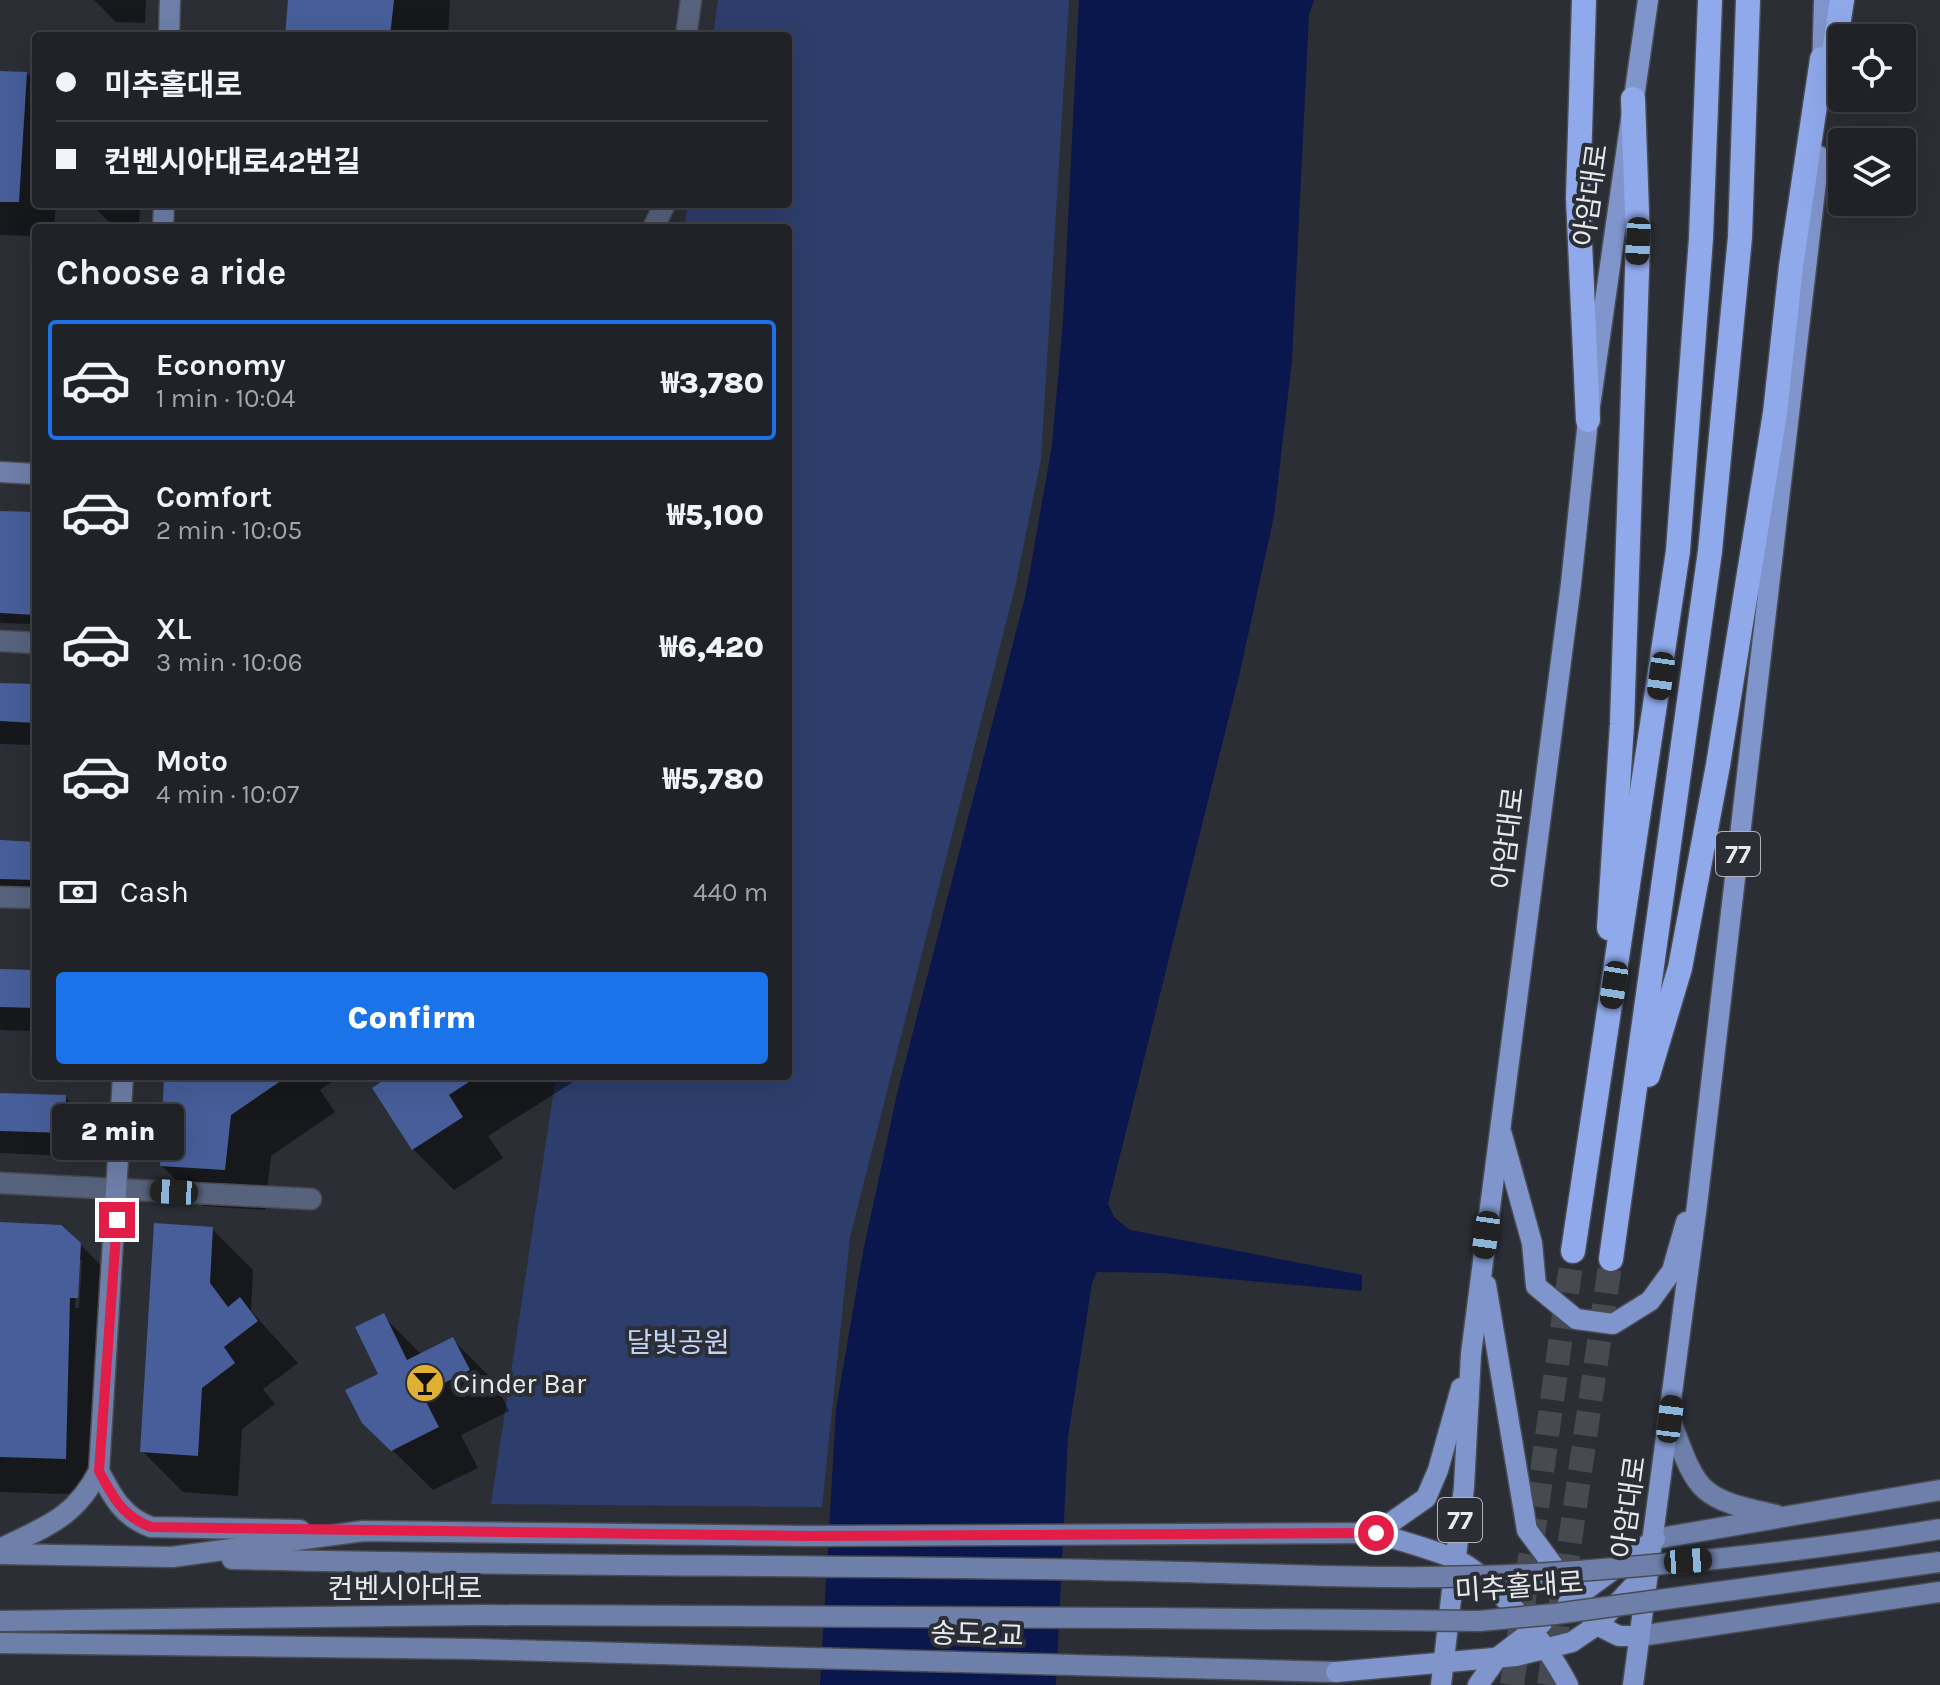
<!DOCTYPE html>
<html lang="en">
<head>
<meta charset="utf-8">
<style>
  :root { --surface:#202228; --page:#282a30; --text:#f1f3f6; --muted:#a2a4a8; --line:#3d3f45; --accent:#1a73e8 }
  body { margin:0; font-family:Karla,"Noto Sans KR",sans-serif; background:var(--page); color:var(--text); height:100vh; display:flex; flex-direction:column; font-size:30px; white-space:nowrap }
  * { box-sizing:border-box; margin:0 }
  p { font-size:26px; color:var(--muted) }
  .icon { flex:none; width:44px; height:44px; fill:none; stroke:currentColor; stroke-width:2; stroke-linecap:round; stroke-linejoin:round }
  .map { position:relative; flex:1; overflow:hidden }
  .sheet { position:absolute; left:32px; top:224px; width:760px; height:856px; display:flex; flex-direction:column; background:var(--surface); border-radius:8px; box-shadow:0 8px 32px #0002,0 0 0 2px var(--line) }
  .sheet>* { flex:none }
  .hud { position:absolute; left:32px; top:32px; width:760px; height:176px; border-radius:8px; box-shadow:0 8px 32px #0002,0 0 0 2px var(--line); display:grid; align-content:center; height:176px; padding:0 24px; background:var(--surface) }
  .controls { position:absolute; left:1828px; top:24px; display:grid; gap:16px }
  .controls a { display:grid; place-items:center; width:88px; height:88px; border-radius:8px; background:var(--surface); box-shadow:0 8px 32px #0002,0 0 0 2px var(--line); font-size:40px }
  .end { position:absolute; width:36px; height:36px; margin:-18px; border:10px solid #e11d48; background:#fff; box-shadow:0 0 0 4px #fff }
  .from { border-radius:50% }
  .bubble { position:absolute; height:56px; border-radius:8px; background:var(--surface); box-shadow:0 8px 32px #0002,0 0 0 2px var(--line); font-size:26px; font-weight:800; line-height:56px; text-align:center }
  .car { position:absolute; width:24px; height:48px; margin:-24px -12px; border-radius:10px; box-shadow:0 0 6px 2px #0007; background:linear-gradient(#222 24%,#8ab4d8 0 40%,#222 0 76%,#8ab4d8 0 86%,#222 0) }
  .hud b { display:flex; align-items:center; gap:28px; height:76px; font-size:30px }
  .hud b+b { border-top:2px solid var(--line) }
  .hud i { width:20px; height:20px; background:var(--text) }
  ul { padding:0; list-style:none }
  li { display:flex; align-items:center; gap:24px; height:120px; margin:0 16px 12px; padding:0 8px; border:4px solid transparent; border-radius:8px }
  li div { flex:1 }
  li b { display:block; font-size:30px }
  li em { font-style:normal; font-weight:800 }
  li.current { border-color:var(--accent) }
  li>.icon { width:72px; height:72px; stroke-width:1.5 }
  h2 { padding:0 24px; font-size:36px; line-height:96px }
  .pay { display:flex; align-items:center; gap:20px; height:88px; padding:0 24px; font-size:30px }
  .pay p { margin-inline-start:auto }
  .button { display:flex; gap:16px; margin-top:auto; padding:16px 24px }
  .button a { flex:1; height:92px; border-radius:8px; background:var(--accent); color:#fff; font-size:32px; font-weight:800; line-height:92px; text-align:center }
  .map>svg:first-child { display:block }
</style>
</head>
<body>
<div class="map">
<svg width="1940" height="1685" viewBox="0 0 1940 1685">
  <rect width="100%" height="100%" fill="#2b2e35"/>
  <path fill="#2e3e6c" d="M718 0H1069L1041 459 1016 583 850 1237 822 1507 491 1504 556 1076H788V228H684L688 204H788V36H713Z"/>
  <path fill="#0a174c" d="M1079 0H1314L1309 15 1292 361 1274 516 1240 672 1108 1204 1114 1217 1130 1230 1362 1275V1291L1162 1273 1097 1272 1092 1283 1068 1437 1056 1685H820L836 1409 863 1252 897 1094 1026 593 1052 445 1063 321Z"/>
  <g fill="#0007" fill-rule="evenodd">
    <path d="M94 0H146L145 23 116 22Z"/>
    <path d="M290 0H450L448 36H287Z"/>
    <path d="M0 73 36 75V204H56L54 228H36V236L0 235Z"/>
    <path d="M91 204H140L139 228H115Z"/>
    <path d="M0 513 36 514V624L0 623Z"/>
    <path d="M0 685 36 687V745L0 744Z"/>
    <path d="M0 844H36V904L0 903Z"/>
    <path d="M0 971 36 972V1031L0 1030Z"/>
    <path d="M166 1076H340L320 1090 335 1112 271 1156 265 1210 203 1206 162 1166Z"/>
    <path d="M394 1076H569L573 1082 488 1136 503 1158 454 1190 413 1149Z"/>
    <path d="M0 1095 65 1097 90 1122 89 1157 0 1153Z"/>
    <path d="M0 1224 80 1244 117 1282 102 1495 0 1492ZM78 1260H82L79 1308H75Z"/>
    <path d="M212 1229 253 1270 251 1311 298 1363 263 1389 275 1404 242 1429 238 1496 183 1492 142 1451Z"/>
    <path d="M383 1316 422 1355 453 1340 494 1381 509 1411 461 1435 478 1468 433 1490 364 1422 381 1375Z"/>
  </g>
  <g fill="#475e9a">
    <path d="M288 0H394L390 36H285Z"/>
    <path d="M0 71 27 72 19 202H0Z"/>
    <path d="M0 511 36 512V615L0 613Z"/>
    <path d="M0 683 36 684V723L0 721Z"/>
    <path d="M0 840 36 842V880L0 879Z"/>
    <path d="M0 969 36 970V1008L0 1007Z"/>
    <path d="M164 1076H288L231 1115 225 1170 160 1166Z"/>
    <path d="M390 1076H478L449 1095 463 1117 412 1150 372 1088Z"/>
    <path d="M0 1093 66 1095 65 1133 0 1131Z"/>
    <path d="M0 1222 61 1225 81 1243 78 1298H70L66 1459 0 1457Z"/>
    <path d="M154 1223 213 1227 210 1283 228 1307 240 1297 258 1321 224 1347 235 1363 202 1388 198 1456 140 1452Z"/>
    <path d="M384 1313 407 1360 453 1337 470 1370 422 1394 439 1427 391 1451 362 1423 345 1390 378 1374 355 1327Z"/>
  </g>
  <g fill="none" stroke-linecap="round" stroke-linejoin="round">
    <g stroke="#474a51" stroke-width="24" stroke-dasharray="24 12" stroke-linecap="butt">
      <path d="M1512 1685 1573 1251"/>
      <path d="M1549 1685 1611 1259"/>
    </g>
    <defs>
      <g id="street">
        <path d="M686 36 691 0"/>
        <path d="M653 228 665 204"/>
        <path d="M0 641 36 643"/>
        <path d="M0 897 36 898"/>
        <path d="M0 1183 311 1199"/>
      </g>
      <g id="secondary">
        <path d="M169 36 170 0"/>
        <path d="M163 228 164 204"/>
        <path d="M0 472 36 474"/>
        <path d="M1670 1419C1698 1493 1697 1498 1776 1515"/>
        <path d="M99 1471C112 1496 123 1517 151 1527L300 1530"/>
        <path d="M1655 1539 1940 1490"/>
        <path d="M0 1549C46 1526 74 1519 99 1471L123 1076"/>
        <path d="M0 1554 172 1557 363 1531 808 1536 1376 1533"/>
        <path d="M232 1559C536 1567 840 1564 1144 1571"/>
        <path d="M0 1621 481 1615 1147 1618"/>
        <path d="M1640 1636 1940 1592"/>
        <path d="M0 1643 475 1649 1336 1672"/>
      </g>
      <g id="primary">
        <path d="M1822 72 1824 0"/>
        <path d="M1502 1135 1532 1243 1536 1286 1576 1319 1613 1324 1650 1301 1672 1271 1686 1222"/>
        <path d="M1486 1285 1527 1530 1597 1625 1619 1636H1640"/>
        <path d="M1376 1533C1401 1541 1428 1548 1453 1558 1493 1575 1548 1646 1568 1685"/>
        <path d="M1376 1533 1426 1498 1438 1470 1461 1388"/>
        <path d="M1568 1603 1655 1539"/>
        <path d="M1336 1672 1516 1656 1572 1642 1597 1625 1651 1567"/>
        <path d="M1441 1685 1464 1487 1471 1354 1571 584 1588 420 1648 0"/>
        <path d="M1478 1685 1497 1658 1542 1623"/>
        <path d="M1633 1685 1697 1205 1819 156"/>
      </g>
      <g id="highway">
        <path d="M1584 0 1578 198 1588 420"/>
        <path d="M1830 78 1842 0"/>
        <path d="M1609 928 1622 724 1638 241 1633 99"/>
        <path d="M1648 1075 1680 968 1718 765 1775 413 1791 266 1822 59"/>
        <path d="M1573 1251 1678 551 1701 238 1710 0"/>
        <path d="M1611 1259 1710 551 1740 237 1748 0"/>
      </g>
    </defs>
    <use href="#street" stroke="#494c52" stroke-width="23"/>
    <use href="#secondary" stroke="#494c52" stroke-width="23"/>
    <use href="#primary" stroke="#494c52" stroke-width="23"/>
    <use href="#highway" stroke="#494c52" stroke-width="27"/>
    <use href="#street" stroke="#57637d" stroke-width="20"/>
    <use href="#secondary" stroke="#6e7faa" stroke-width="20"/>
    <use href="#primary" stroke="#7f95cc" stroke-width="20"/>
    <use href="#highway" stroke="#8fa9eb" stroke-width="24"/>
    <defs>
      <g id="secondary-bridge">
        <path d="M1144 1571C1279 1574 1415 1582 1549 1573 1680 1564 1811 1551 1940 1529"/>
        <path d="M1147 1618 1479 1621 1555 1614 1940 1562"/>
      </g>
    </defs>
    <use href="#secondary-bridge" stroke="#494c52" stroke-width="23" stroke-linecap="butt"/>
    <use href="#secondary-bridge" stroke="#6e7faa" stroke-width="20"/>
  </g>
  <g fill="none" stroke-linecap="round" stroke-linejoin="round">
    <path stroke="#e11d48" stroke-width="10" d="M117 1220 99 1471C112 1496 123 1517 151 1527L808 1536 1376 1533"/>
  </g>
  <defs>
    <symbol id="bar-disc" viewBox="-11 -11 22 22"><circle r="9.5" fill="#dfb034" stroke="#2b2e35"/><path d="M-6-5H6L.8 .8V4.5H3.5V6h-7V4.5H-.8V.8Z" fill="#111"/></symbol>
  </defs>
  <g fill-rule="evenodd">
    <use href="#bar-disc" x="403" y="1361" width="44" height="44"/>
  </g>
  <g text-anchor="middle" stroke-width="8" stroke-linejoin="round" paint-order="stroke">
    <g fill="#2b2e35" stroke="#afb1b6" stroke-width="2">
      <rect x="1716" y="832" width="44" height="44" rx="6"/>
      <rect x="1438" y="1498" width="44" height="44" rx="6"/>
    </g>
    <g font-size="26" font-weight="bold" fill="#e7e9ed">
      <text x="1738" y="863">77</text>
      <text x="1460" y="1529">77</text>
    </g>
    <g font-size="28" fill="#e7e9ed" stroke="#2b2e35">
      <text transform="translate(1590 195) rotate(-82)" y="10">아암대로</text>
      <text transform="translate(1507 838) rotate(-83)" y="10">아암대로</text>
      <text transform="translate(1628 1507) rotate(-82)" y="10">아암대로</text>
      <text transform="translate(1519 1586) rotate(-4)" y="10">미추홀대로</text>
      <text x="405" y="1598">컨벤시아대로</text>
      <text transform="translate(977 1634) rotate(2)" y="10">송도2교</text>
    </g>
    <g font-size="28" fill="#c3d2f6" stroke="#2b2e35">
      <text x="678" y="1352">달빛공원</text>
    </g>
    <g font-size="28" fill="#e7e9ed" stroke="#2b2e35" text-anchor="start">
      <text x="453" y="1393">Cinder Bar</text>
    </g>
  </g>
</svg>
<div class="controls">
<a><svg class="icon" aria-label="locate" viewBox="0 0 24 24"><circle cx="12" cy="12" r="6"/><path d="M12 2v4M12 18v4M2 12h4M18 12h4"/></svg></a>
<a><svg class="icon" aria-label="layers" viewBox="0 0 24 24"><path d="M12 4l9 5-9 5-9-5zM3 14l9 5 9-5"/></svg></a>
</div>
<i class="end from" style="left:1376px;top:1533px"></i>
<i class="end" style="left:117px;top:1220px"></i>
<div class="bubble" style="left:52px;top:1104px;width:132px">2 min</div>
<i class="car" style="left:1638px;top:241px;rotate:183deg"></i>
<i class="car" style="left:1661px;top:676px;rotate:188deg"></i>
<i class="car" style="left:1614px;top:985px;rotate:189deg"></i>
<i class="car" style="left:174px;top:1192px;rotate:273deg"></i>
<i class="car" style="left:1486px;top:1235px;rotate:188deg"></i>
<i class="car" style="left:1670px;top:1419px;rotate:7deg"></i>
<i class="car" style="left:1688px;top:1561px;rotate:86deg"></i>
<div class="hud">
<b><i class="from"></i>미추홀대로</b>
<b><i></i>컨벤시아대로42번길</b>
</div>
<section class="sheet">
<h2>Choose a ride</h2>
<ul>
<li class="current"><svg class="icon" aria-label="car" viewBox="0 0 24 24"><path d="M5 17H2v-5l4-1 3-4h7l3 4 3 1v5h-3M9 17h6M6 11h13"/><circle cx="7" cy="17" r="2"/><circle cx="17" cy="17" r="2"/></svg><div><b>Economy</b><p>1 min · 10:04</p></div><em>₩3,780</em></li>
<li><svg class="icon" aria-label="car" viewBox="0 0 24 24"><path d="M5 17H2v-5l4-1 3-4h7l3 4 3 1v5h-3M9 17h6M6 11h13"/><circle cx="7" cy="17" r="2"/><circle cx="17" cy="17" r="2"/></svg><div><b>Comfort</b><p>2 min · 10:05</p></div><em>₩5,100</em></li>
<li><svg class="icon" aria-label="car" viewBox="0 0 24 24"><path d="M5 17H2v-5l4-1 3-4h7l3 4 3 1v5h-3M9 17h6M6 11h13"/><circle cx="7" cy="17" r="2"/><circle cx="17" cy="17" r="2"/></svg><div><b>XL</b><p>3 min · 10:06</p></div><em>₩6,420</em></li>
<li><svg class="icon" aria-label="car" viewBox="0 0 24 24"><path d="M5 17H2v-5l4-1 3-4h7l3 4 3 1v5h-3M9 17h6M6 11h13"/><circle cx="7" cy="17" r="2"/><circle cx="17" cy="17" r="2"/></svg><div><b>Moto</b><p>4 min · 10:07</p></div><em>₩5,780</em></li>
</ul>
<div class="pay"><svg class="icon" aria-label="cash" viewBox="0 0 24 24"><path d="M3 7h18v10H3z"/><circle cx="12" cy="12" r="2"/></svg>Cash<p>440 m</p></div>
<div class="button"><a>Confirm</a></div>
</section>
</div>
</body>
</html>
